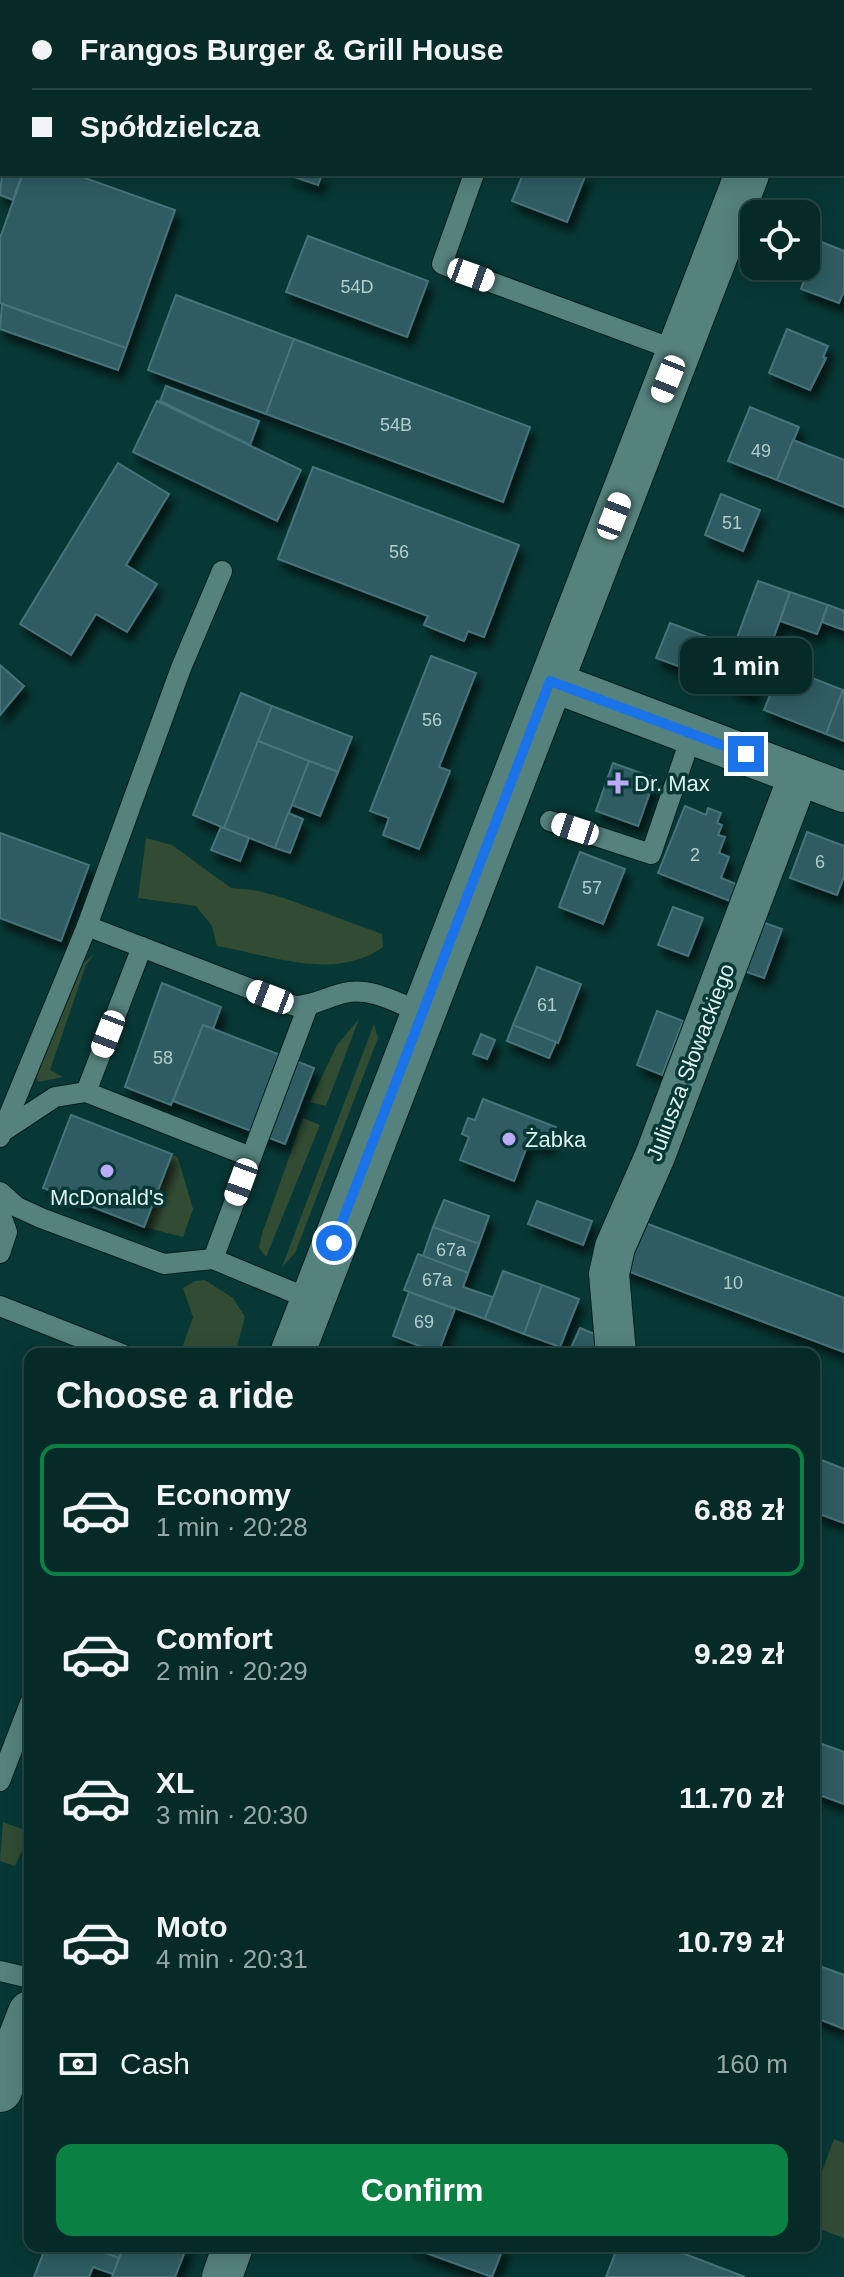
<!DOCTYPE html>
<html lang="en">
<head>
<meta charset="utf-8">
<style>
  :root { --surface:#052a28; --page:#133634; --text:#f1f3f6; --muted:#97a7a8; --line:#264645; --accent:#0b8043 }
  body { margin:0; font-family:Helvetica,sans-serif; background:var(--page); color:var(--text); height:100vh; display:flex; flex-direction:column; font-size:30px; white-space:nowrap }
  * { box-sizing:border-box; margin:0 }
  p { font-size:26px; color:var(--muted) }
  .icon { flex:none; width:44px; height:44px; fill:none; stroke:currentColor; stroke-width:2; stroke-linecap:round; stroke-linejoin:round }
  .map { position:relative; flex:1; overflow:hidden }
  .side { position:absolute; left:24px; top:1348px; width:796px; height:904px; display:flex; flex-direction:column; background:var(--surface); border-radius:16px; box-shadow:0 4px 20px #0003,0 0 0 2px var(--line) }
  .side>* { flex:none }
  .hud { position:absolute; left:0px; top:0px; width:844px; height:176px; box-shadow:0 4px 20px #0003,0 0 0 2px var(--line); display:grid; align-content:center; height:176px; padding:0 32px; background:var(--surface) }
  .tools { position:absolute; left:740px; top:200px; display:grid; gap:16px }
  .tools a { display:grid; place-items:center; width:80px; height:80px; border-radius:16px; background:var(--surface); box-shadow:0 4px 20px #0003,0 0 0 2px var(--line); font-size:40px }
  .end { position:absolute; width:36px; height:36px; margin:-18px; border:10px solid #1a73e8; background:#fff; box-shadow:0 0 0 4px #fff }
  .from { border-radius:50% }
  .bubble { position:absolute; height:56px; border-radius:16px; background:var(--surface); box-shadow:0 4px 20px #0003,0 0 0 2px var(--line); font-size:26px; font-weight:700; line-height:56px; text-align:center }
  .car { position:absolute; width:24px; height:48px; margin:-24px -12px; border-radius:10px; box-shadow:0 0 6px 2px #0007; background:linear-gradient(#fff 24%,#345 0 40%,#fff 0 76%,#345 0 86%,#fff 0) }
  .hud b { display:flex; align-items:center; gap:28px; height:76px; font-size:30px }
  .hud b+b { border-top:2px solid var(--line) }
  .hud i { width:20px; height:20px; background:var(--text) }
  ul { padding:0; list-style:none }
  li { display:flex; align-items:center; gap:24px; height:132px; margin:0 16px 12px; padding:0 16px; border:4px solid transparent; border-radius:16px }
  li div { flex:1 }
  li b { display:block; font-size:30px }
  li em { font-style:normal; font-weight:700 }
  li.current { border-color:var(--accent) }
  li>.icon { width:72px; height:72px; stroke-width:1.5 }
  h2 { padding:0 32px; font-size:36px; line-height:96px }
  .pay { display:flex; align-items:center; gap:20px; height:88px; padding:0 32px; font-size:30px }
  .pay p { margin-inline-start:auto }
  .button { display:flex; gap:16px; margin-top:auto; padding:16px 32px }
  .button a { flex:1; height:92px; border-radius:16px; background:var(--accent); color:#fff; font-size:32px; font-weight:700; line-height:92px; text-align:center }
  .map>svg:first-child { display:block }
</style>
</head>
<body>
<div class="map">
<svg width="844" height="2277" viewBox="0 0 844 2277">
  <defs>
    <filter id="shadow"><feDropShadow dx="5" dy="9" stdDeviation="4" flood-color="#0009"/></filter>
  </defs>
  <rect width="100%" height="100%" fill="#073835"/>
  <g fill="#324c33">
    <path d="M146 838 172 845 231 888 254 890 284 898 382 934 383 947C334 982 270 955 217 946L212 926 196 906 138 898Z"/>
    <path d="M94 954 86 965 50 1070 63 1077 38 1082 35 1074 80 966Z"/>
    <path d="M359 1019 326 1106 310 1102 337 1045Z"/>
    <path d="M374 1024 378 1038 295 1253 282 1267Z"/>
    <path d="M303 1118 320 1125 266 1257 259 1248 262 1234Z"/>
    <path d="M172 1154 178 1158 193 1209 183 1237 144 1227Z"/>
    <path d="M205 1280 233 1298 245 1317 235 1354 181 1351 193 1317 183 1288 195 1281Z"/>
    <path d="M3 1822 30 1832 15 1866 0 1861Z"/>
    <path d="M834 2139 844 2143V2238L814 2227V2193Z"/>
  </g>
  <g fill="#2f5b62" stroke="#47737a" stroke-width="2" filter="url(#shadow)">
    <path d="M541 0H656L540 2Z"/>
    <path d="M2 174H22L13 200 0 195Z"/>
    <path d="M23 174H83L82 177 175 210 126 348 0 303V238Z"/>
    <path d="M286 174H322L318 185Z"/>
    <path d="M523 174H586L567 222 512 201Z"/>
    <path d="M308 236 428 281 407 337 286 292Z"/>
    <path d="M819 241 844 251V291L839 303 801 289Z"/>
    <path d="M176 295 294 339 266 414 148 370Z"/>
    <path d="M2 304 126 348 118 370 0 329Z"/>
    <path d="M787 329 828 346 823 357 826 358 810 390 769 373Z"/>
    <path d="M294 339 530 427 503 502 266 414Z"/>
    <path d="M166 386 259 421 250 445 160 401Z"/>
    <path d="M157 401 301 470 277 521 133 452Z"/>
    <path d="M750 407 799 427 777 480 728 461Z"/>
    <path d="M793 440 844 460V507L777 480Z"/>
    <path d="M118 463 169 494 126 565 157 584 127 632 96 614 71 655 20 624Z"/>
    <path d="M313 467 519 545 484 637 468 631 464 641 424 625 428 616 278 559Z"/>
    <path d="M721 494 760 510 743 551 705 535Z"/>
    <path d="M758 581 790 592 753 695 730 687 744 649 734 646Z"/>
    <path d="M790 592 828 605 817 634 780 621Z"/>
    <path d="M828 605 844 611V630L822 622Z"/>
    <path d="M670 623 713 639 700 674 656 658Z"/>
    <path d="M431 656 476 673 439 767 450 771 419 849 383 835 389 818 370 811Z"/>
    <path d="M0 665 24 686 0 715Z"/>
    <path d="M782 666 843 690 826 734 764 710Z"/>
    <path d="M843 690H844V741L826 734Z"/>
    <path d="M241 693 272 706 224 828 193 815Z"/>
    <path d="M272 706 352 737 338 772 258 741Z"/>
    <path d="M258 741 309 761 275 848 224 828Z"/>
    <path d="M309 761 338 772 320 816 292 805Z"/>
    <path d="M613 763 655 778 638 826 596 811Z"/>
    <path d="M685 806 706 815 708 808 721 813 717 823 722 825 718 835 725 837 719 853 729 857 721 878 741 886 735 903 658 873Z"/>
    <path d="M288 813 303 819 290 853 275 848Z"/>
    <path d="M221 827 249 838 240 861 211 850Z"/>
    <path d="M807 832 844 846V877L837 895 790 878Z"/>
    <path d="M0 833 89 865 61 941 0 918Z"/>
    <path d="M580 852 625 869 603 924 559 907Z"/>
    <path d="M673 907 703 918 688 956 658 945Z"/>
    <path d="M762 922 782 929 764 978 744 971Z"/>
    <path d="M537 967 581 984 558 1043 513 1025Z"/>
    <path d="M162 983 221 1007 213 1029 203 1025 171 1105 125 1087Z"/>
    <path d="M657 1011 683 1021 662 1075 637 1065Z"/>
    <path d="M203 1025 314 1068 285 1144 173 1101Z"/>
    <path d="M513 1025 556 1042 549 1058 507 1041Z"/>
    <path d="M481 1034 495 1040 487 1059 473 1054Z"/>
    <path d="M483 1099 556 1127 548 1147 529 1141 514 1181 460 1160 469 1137 462 1134 468 1118 475 1120Z"/>
    <path d="M71 1115 172 1154 144 1227 43 1188Z"/>
    <path d="M444 1200 489 1216 479 1244 433 1227Z"/>
    <path d="M537 1201 592 1221 583 1245 528 1224Z"/>
    <path d="M640 1221 844 1298V1352L622 1269Z"/>
    <path d="M433 1227 479 1244 468 1273 423 1256Z"/>
    <path d="M418 1254 468 1273 463 1287 493 1297 485 1319 404 1290Z"/>
    <path d="M503 1271 542 1285 524 1334 485 1319Z"/>
    <path d="M542 1285 579 1299 560 1347 524 1334Z"/>
    <path d="M409 1292 455 1309 438 1353 393 1336Z"/>
    <path d="M580 1328 607 1339 600 1354H568Z"/>
    <path d="M814 1457 844 1469V1523L814 1512Z"/>
    <path d="M822 1744 844 1752V1804L814 1793V1766Z"/>
    <path d="M814 1964 844 1975V2029L814 2017Z"/>
    <path d="M46 2246H87L119 2258 113 2274 93 2267 89 2277H34Z"/>
    <path d="M87 2246H124L119 2258Z"/>
    <path d="M124 2246H187L175 2277H112Z"/>
    <path d="M407 2246H504L492 2277Z"/>
    <path d="M618 2246H664L745 2277H606Z"/>
  </g>
  <g fill="none" stroke-linecap="round" stroke-linejoin="round">
    <defs>
      <g id="lane">
        <path d="M97 0 102 2"/>
        <path d="M457 0 458 2"/>
        <path d="M226 2 227 0"/>
        <path d="M474 174 442 264 678 351"/>
        <path d="M550 821 651 854 692 734"/>
        <path d="M87 926 295 1006C313 1006 327 997 344 993 370 986 399 1004 423 1013"/>
        <path d="M86 1092 142 947"/>
        <path d="M2 1132 55 1097 86 1092 251 1157"/>
        <path d="M0 1137 87 926 181 668 222 571"/>
        <path d="M0 1192 17 1207 41 1218 164 1264 213 1259 312 1300"/>
        <path d="M0 1213 7 1232 0 1253"/>
        <path d="M213 1259 308 1006"/>
        <path d="M0 1306 122 1354"/>
        <path d="M0 1781 30 1703"/>
        <path d="M0 1971 30 1978"/>
      </g>
      <g id="street">
        <path d="M550 681 844 792"/>
        <path d="M616 1354 609 1274 615 1247 655 1156 799 775"/>
        <path d="M222 2277 233 2246"/>
      </g>
      <g id="secondary">
        <path d="M811 2 812 0"/>
        <path d="M292 1354 747 174"/>
        <path d="M0 2090 30 2013"/>
      </g>
    </defs>
    <use href="#lane" stroke="#001e1c" stroke-width="22"/>
    <use href="#street" stroke="#001e1c" stroke-width="42"/>
    <use href="#secondary" stroke="#001e1c" stroke-width="46"/>
    <use href="#lane" stroke="#55827d" stroke-width="20"/>
    <use href="#street" stroke="#55827d" stroke-width="40"/>
    <use href="#secondary" stroke="#55827d" stroke-width="44"/>
  </g>
  <g fill="none" stroke-linecap="round" stroke-linejoin="round">
    <path stroke="#1a73e8" stroke-width="10" d="M334 1243 550 681 746 754"/>
  </g>
  <g fill="#baaaf7" stroke="#073835" stroke-width="3">
    <path d="M614 771h8v8h8v8h-8v8h-8v-8h-8v-8h8z"/>
    <circle cx="509" cy="1139" r="8"/>
    <circle cx="107" cy="1171" r="8"/>
  </g>
  <g text-anchor="middle" stroke-width="7" stroke-linejoin="round" paint-order="stroke">
    <g font-size="18" fill="#b1cdcc">
      <text x="357" y="293">54D</text>
      <text x="396" y="431">54B</text>
      <text x="761" y="457">49</text>
      <text x="732" y="529">51</text>
      <text x="399" y="558">56</text>
      <text x="432" y="726">56</text>
      <text x="695" y="861">2</text>
      <text x="820" y="868">6</text>
      <text x="592" y="894">57</text>
      <text x="547" y="1011">61</text>
      <text x="163" y="1064">58</text>
      <text x="451" y="1256">67a</text>
      <text x="437" y="1286">67a</text>
      <text x="733" y="1289">10</text>
      <text x="424" y="1328">69</text>
    </g>
    <g font-size="22" fill="#dcf3f0" stroke="#073835" text-anchor="start">
      <text x="634" y="791">Dr. Max</text>
      <text x="525" y="1147">Żabka</text>
      <text x="107" y="1205" text-anchor="middle">McDonald's</text>
    </g>
    <g font-size="22" fill="#dcf3f0" stroke="#073835">
      <text transform="translate(690 1062) rotate(-69)" y="8">Juliusza Słowackiego</text>
    </g>
  </g>
</svg>
<div class="tools">
<a><svg class="icon" aria-label="locate" viewBox="0 0 24 24"><circle cx="12" cy="12" r="6"/><path d="M12 2v4M12 18v4M2 12h4M18 12h4"/></svg></a>
</div>
<i class="end from" style="left:334px;top:1243px"></i>
<i class="end" style="left:746px;top:754px"></i>
<div class="bubble" style="left:680px;top:638px;width:132px">1 min</div>
<i class="car" style="left:471px;top:275px;rotate:110deg"></i>
<i class="car" style="left:668px;top:379px;rotate:202deg"></i>
<i class="car" style="left:614px;top:516px;rotate:21deg"></i>
<i class="car" style="left:575px;top:829px;rotate:288deg"></i>
<i class="car" style="left:270px;top:997px;rotate:291deg"></i>
<i class="car" style="left:108px;top:1034px;rotate:201deg"></i>
<i class="car" style="left:241px;top:1182px;rotate:200deg"></i>
<div class="hud">
<b><i class="from"></i>Frangos Burger &amp; Grill House</b>
<b><i></i>Spółdzielcza</b>
</div>
<section class="side">
<h2>Choose a ride</h2>
<ul>
<li class="current"><svg class="icon" aria-label="car" viewBox="0 0 24 24"><path d="M5 17H2v-5l4-1 3-4h7l3 4 3 1v5h-3M9 17h6M6 11h13"/><circle cx="7" cy="17" r="2"/><circle cx="17" cy="17" r="2"/></svg><div><b>Economy</b><p>1 min · 20:28</p></div><em>6.88 zł</em></li>
<li><svg class="icon" aria-label="car" viewBox="0 0 24 24"><path d="M5 17H2v-5l4-1 3-4h7l3 4 3 1v5h-3M9 17h6M6 11h13"/><circle cx="7" cy="17" r="2"/><circle cx="17" cy="17" r="2"/></svg><div><b>Comfort</b><p>2 min · 20:29</p></div><em>9.29 zł</em></li>
<li><svg class="icon" aria-label="car" viewBox="0 0 24 24"><path d="M5 17H2v-5l4-1 3-4h7l3 4 3 1v5h-3M9 17h6M6 11h13"/><circle cx="7" cy="17" r="2"/><circle cx="17" cy="17" r="2"/></svg><div><b>XL</b><p>3 min · 20:30</p></div><em>11.70 zł</em></li>
<li><svg class="icon" aria-label="car" viewBox="0 0 24 24"><path d="M5 17H2v-5l4-1 3-4h7l3 4 3 1v5h-3M9 17h6M6 11h13"/><circle cx="7" cy="17" r="2"/><circle cx="17" cy="17" r="2"/></svg><div><b>Moto</b><p>4 min · 20:31</p></div><em>10.79 zł</em></li>
</ul>
<div class="pay"><svg class="icon" aria-label="cash" viewBox="0 0 24 24"><path d="M3 7h18v10H3z"/><circle cx="12" cy="12" r="2"/></svg>Cash<p>160 m</p></div>
<div class="button"><a>Confirm</a></div>
</section>
</div>
</body>
</html>
